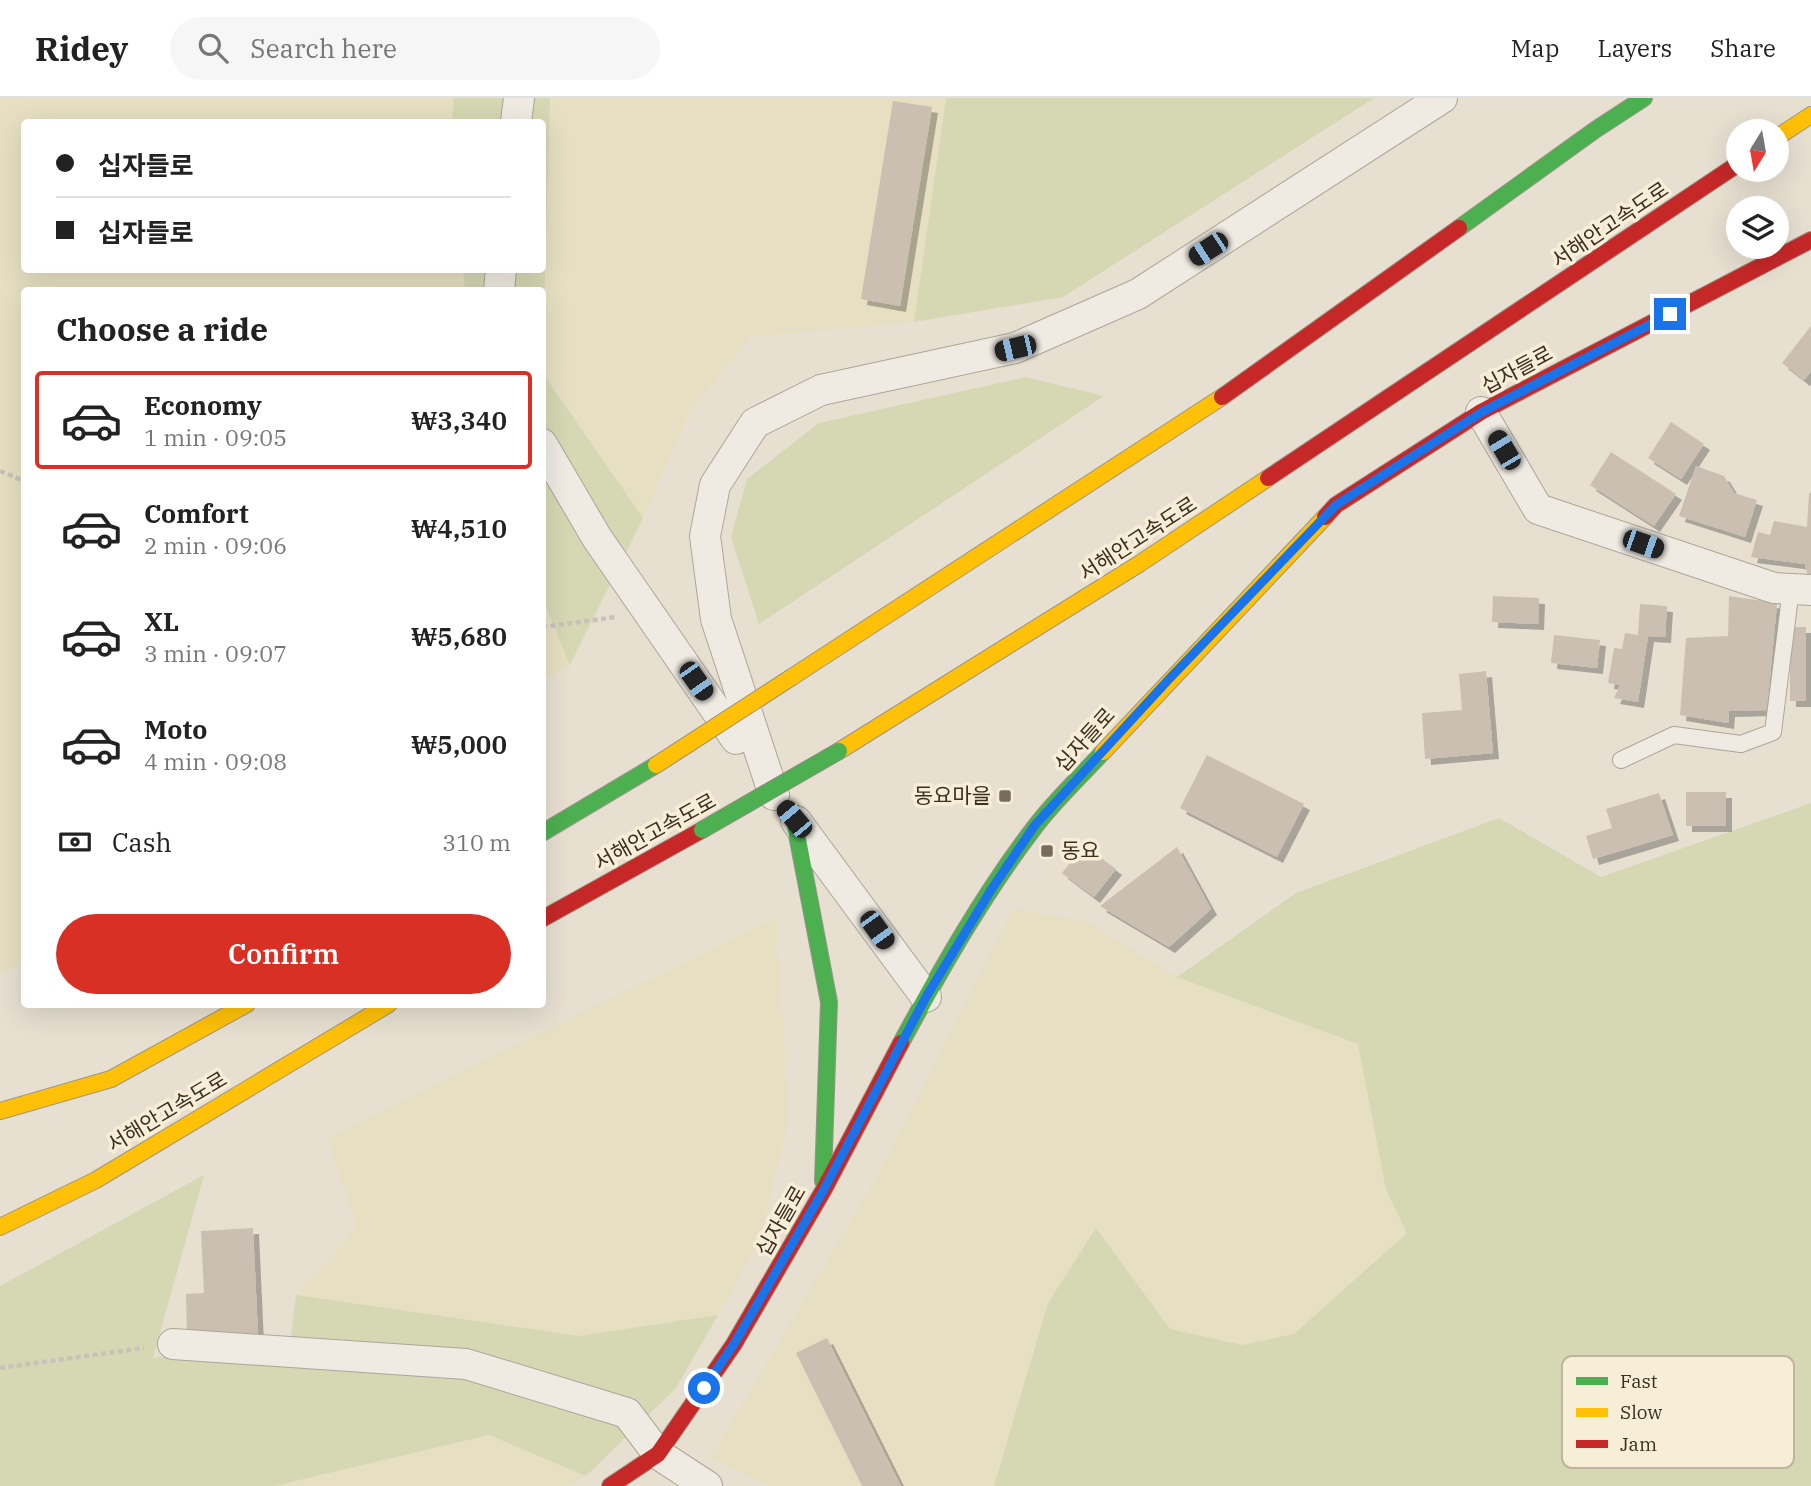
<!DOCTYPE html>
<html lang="en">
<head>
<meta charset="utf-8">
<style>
  :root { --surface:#fff; --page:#f6f6f6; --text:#222; --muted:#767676; --line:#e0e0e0; --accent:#d93025 }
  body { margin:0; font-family:"IBM Plex Serif","Noto Sans KR",serif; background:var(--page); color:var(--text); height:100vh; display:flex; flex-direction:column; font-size:26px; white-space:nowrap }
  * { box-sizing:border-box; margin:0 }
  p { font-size:23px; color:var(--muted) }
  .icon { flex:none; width:38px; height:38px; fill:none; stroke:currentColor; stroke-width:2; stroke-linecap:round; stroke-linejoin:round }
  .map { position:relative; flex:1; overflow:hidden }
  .sheet { position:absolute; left:21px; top:189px; width:525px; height:721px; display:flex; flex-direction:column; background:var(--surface); border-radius:7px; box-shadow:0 7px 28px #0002 }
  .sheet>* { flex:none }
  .hud { position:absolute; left:21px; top:21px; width:525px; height:154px; border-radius:7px; box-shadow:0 7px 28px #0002; display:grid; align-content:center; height:154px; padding:0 35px; background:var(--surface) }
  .needle { width:46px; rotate:191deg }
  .buttons { position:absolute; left:1726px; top:21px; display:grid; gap:14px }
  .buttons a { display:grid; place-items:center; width:63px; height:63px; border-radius:50%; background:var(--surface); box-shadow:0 7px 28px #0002; font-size:35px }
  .end { position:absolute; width:32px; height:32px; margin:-16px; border:9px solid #1a73e8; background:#fff; box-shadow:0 0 0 4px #fff }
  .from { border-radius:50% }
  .car { position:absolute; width:21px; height:42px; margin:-21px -10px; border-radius:9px; box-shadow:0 0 5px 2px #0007; background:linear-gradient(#222 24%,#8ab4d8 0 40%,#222 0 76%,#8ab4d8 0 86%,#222 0) }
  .hud b { display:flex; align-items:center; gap:24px; height:66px; font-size:26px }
  .hud b+b { border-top:2px solid var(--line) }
  .hud i { width:18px; height:18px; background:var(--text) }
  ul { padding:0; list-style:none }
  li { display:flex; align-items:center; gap:21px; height:98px; margin:0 14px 10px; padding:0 21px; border:4px solid transparent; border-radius:7px }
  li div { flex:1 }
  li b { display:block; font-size:26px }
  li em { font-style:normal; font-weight:600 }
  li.selected { border-color:var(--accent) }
  li>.icon { width:63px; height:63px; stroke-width:1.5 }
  h2 { padding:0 35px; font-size:32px; line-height:84px }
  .pay { display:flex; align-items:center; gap:18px; height:77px; padding:0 35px; font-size:26px }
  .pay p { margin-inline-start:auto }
  .cta { display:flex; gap:14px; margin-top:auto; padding:14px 35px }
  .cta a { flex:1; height:80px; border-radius:42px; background:var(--accent); color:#fff; font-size:28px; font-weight:600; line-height:80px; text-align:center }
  header { display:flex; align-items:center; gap:42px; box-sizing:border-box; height:98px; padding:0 35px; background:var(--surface); border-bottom:2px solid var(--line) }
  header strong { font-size:33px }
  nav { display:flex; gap:38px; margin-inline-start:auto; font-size:24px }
  .search { width:490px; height:63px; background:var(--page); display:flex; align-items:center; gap:18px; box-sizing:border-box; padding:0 24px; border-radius:38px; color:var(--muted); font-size:26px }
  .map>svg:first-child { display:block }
</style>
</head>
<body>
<header>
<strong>Ridey</strong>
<div class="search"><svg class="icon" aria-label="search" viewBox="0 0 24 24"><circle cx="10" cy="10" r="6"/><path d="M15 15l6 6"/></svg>Search here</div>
<nav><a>Map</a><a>Layers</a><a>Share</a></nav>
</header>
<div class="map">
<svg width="1811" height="1388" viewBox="0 0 1811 1388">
  <defs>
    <filter id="shadow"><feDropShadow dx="6" dy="6" stdDeviation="0" flood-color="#0004"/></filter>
  </defs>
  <rect width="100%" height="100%" fill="#e7e0d1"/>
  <g fill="#e6dfc2">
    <path d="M0 0H454L452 24H24V172H463L465 192H24V865L0 875Z"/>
    <path d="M550 0H946L914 224 751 239 689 314 643 420 543 274Z"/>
    <path d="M542 502 570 567 543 582H542Z"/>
    <path d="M1014 810 1087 824 1177 879 1358 946 1386 1092 1407 1135 1294 1236 1242 1247 1170 1231 1096 1130 1048 1205 994 1388H772L710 1360 874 1083Z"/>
    <path d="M776 819 789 1021 759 1144 718 1217 579 1238 296 1197 357 1129 327 1040Z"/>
    <path d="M489 1337 586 1378 565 1388H274Z"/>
  </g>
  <g fill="#d6d7b3">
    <path d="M454 0H550L543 252 542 192H465L463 172H542V24H452Z"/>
    <path d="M946 0H1374L1063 199 914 224Z"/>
    <path d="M542 274 643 420 570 567 543 502Z"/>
    <path d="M1026 279 1104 298 759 526 731 439 747 381 819 325Z"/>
    <path d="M1811 705V1388H994L1048 1205 1096 1130 1170 1231 1242 1247 1294 1236 1407 1135 1386 1092 1358 946 1177 879 1296 795 1499 720 1601 779Z"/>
    <path d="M204 1077 153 1260 291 1239 296 1197 579 1238 718 1217 676 1290 586 1378 489 1337 274 1388H0V1188Z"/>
  </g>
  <g fill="#cbbfb2" filter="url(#shadow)">
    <path d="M893 3 932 9 900 208 861 201Z"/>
    <path d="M1811 228V273L1804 282 1782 265Z"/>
    <path d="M1671 324 1704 346 1681 381 1648 360Z"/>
    <path d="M1611 354 1676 396 1654 428 1590 387Z"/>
    <path d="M1696 368 1724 378 1734 395 1757 402 1745 439 1679 418Z"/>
    <path d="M1809 395H1811V479H1808L1805 466 1751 459 1758 434 1770 437 1774 423 1807 429Z"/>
    <path d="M1493 498 1539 500 1538 526 1492 524Z"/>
    <path d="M1729 498 1777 505 1767 612 1729 613 1728 625 1680 617 1686 540 1728 538Z"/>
    <path d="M1640 506 1667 508 1665 539 1648 538 1638 604 1614 600 1620 587 1608 585 1614 550 1622 551 1625 535 1638 537Z"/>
    <rect x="1790" y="529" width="16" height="74"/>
    <path d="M1554 537 1600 542 1597 570 1551 565Z"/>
    <path d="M1486 573 1493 655 1425 661 1422 615 1462 612 1459 576Z"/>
    <path d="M1207 657 1304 706 1277 759 1180 710Z"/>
    <rect x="1686" y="694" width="40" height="34"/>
    <path d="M1659 695 1673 737 1593 761 1586 738 1612 730 1606 711Z"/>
    <path d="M1084 747 1116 771 1094 799 1062 775Z"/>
    <path d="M1177 749 1211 811 1169 849 1100 808Z"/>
    <path d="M253 1130 258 1238 187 1241 186 1196 204 1195 201 1133Z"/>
    <path d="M827 1240 901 1388H862L796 1255Z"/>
  </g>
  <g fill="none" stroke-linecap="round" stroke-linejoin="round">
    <defs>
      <path id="lane" d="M1621 662 1674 637 1741 646 1773 634 1791 491"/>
      <g id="street">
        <path d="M516 24 519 0"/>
        <path d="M499 192 501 172"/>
        <path d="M1481 314 1538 411 1774 490 1811 492"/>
        <path d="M542 346 597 440 736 641"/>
        <path d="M774 697 716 521 705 438 715 387 755 325 821 292 1015 250 1138 196 1442 0"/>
        <path d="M796 723 926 899"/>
        <path d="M173 1246 466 1266 627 1315 658 1356 707 1388"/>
      </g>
      <g id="fast">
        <path d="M1459 130 1595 32 1644 0"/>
        <path d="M794 721 829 904 823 1083"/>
        <path d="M542 735 656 667"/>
        <path d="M901 945C941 871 983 797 1034 730 1054 703 1080 679 1103 654"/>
      </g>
      <g id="slow">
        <path d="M1776 40 1811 17"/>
        <path d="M792 579 1222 299"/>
        <path d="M839 653 1139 466 1268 380"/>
        <path d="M1103 654 1325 419"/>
        <path d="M0 1013 111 981 247 906"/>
        <path d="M0 1129 96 1082 389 906"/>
      </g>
      <g id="jam">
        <path d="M1222 299 1459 130"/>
        <path d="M1268 380 1738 66"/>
        <path d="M1325 419 1336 407 1481 314 1811 142"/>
        <path d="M542 821 702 732"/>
        <path d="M610 1388 658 1356 734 1246 823 1093 901 945"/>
      </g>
    </defs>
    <use href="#lane" stroke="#ada599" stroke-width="18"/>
    <use href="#street" stroke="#ada599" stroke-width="32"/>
    <use href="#fast" stroke="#9c958a" stroke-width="18"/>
    <use href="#slow" stroke="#9c958a" stroke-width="18"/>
    <use href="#jam" stroke="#9c958a" stroke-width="18"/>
    <g stroke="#c8c2b9" stroke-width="4.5" stroke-dasharray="5 3.5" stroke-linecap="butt">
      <path d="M0 373 24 383"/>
      <path d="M542 529 616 519"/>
      <path d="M0 1270 144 1250"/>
    </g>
    <use href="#lane" stroke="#efebe3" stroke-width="16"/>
    <use href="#street" stroke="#efebe3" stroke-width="30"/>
    <use href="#fast" stroke="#4caf50" stroke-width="16"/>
    <use href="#slow" stroke="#ffc107" stroke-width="16"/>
    <use href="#jam" stroke="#c62828" stroke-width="16"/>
    <defs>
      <path id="fast-bridge" d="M702 732 839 653"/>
      <path id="slow-bridge" d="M656 667 792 579"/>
    </defs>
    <use href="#fast-bridge" stroke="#928b80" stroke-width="18" stroke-linecap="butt"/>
    <use href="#slow-bridge" stroke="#928b80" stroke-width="18" stroke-linecap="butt"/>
    <use href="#fast-bridge" stroke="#4caf50" stroke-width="16"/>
    <use href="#slow-bridge" stroke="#ffc107" stroke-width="16"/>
  </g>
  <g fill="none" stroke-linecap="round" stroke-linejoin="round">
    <path stroke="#1a73e8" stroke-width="9" d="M704 1290 734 1246 823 1093 926 899 991 792 1035 727 1170 580 1336 407 1482 314 1670 216"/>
  </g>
  <g fill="#786c5e" stroke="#f7eed8" stroke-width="2.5">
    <rect x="998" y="691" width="14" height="14" rx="3.5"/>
    <rect x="1040" y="746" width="14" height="14" rx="3.5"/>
  </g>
  <g text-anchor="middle" stroke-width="7" stroke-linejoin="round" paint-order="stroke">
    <g font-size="21" fill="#3d2e20" stroke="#f7eed8">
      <text transform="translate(1610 127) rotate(-34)" y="7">서해안고속도로</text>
      <text transform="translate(1517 272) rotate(-28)" y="7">십자들로</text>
      <text transform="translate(1138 441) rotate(-33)" y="7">서해안고속도로</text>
      <text transform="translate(1085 642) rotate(-48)" y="7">십자들로</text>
      <text transform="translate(655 734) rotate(-29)" y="7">서해안고속도로</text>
      <text transform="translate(167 1014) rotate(-31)" y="7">서해안고속도로</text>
      <text transform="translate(781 1123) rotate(-60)" y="7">십자들로</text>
    </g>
    <g font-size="21" fill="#3d2e20" stroke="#f7eed8" text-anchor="end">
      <text x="991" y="705">동요마을</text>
      <text x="1061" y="760" text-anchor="start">동요</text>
    </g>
  </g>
  <rect x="1562" y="1258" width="232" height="112" rx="10" fill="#f7eed8" stroke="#bfb4a1" stroke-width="2"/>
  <rect x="1576" y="1279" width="32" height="8" fill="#4caf50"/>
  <rect x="1576" y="1310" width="32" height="9" fill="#ffc107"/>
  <rect x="1576" y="1342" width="32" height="8" fill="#c62828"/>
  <g font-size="19" fill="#3d2e20">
    <text x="1620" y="1290">Fast</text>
    <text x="1620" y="1321">Slow</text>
    <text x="1620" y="1353">Jam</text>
  </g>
</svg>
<div class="buttons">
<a><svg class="needle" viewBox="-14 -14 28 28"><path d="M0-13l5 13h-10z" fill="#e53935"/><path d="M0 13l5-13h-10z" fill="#767676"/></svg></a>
<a><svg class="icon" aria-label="layers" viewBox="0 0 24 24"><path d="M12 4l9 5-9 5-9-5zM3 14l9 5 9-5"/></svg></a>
</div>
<i class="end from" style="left:704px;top:1290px"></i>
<i class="end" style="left:1670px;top:216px"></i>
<i class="car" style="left:1208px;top:151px;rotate:237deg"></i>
<i class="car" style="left:1015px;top:250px;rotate:257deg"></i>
<i class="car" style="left:1504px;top:352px;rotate:329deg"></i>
<i class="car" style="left:1643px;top:446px;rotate:109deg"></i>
<i class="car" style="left:696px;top:583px;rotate:145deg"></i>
<i class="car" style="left:794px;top:721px;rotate:320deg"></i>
<i class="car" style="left:877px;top:832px;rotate:144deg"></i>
<div class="hud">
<b><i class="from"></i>십자들로</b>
<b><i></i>십자들로</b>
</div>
<section class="sheet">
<h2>Choose a ride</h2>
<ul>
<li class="selected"><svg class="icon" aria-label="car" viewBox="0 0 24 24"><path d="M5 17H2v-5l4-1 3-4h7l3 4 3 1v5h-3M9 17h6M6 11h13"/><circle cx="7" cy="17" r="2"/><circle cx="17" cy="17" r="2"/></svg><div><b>Economy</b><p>1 min · 09:05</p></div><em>₩3,340</em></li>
<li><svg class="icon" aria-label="car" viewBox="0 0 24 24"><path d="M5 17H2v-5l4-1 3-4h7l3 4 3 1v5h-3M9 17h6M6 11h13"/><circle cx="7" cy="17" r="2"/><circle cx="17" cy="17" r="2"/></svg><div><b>Comfort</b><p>2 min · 09:06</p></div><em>₩4,510</em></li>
<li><svg class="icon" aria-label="car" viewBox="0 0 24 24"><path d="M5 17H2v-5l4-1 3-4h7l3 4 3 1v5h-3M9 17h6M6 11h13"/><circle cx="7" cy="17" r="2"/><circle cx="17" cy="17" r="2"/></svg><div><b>XL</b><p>3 min · 09:07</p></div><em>₩5,680</em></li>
<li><svg class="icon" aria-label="car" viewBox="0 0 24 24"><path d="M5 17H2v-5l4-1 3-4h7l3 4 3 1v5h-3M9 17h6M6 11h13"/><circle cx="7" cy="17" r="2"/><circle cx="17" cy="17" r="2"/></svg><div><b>Moto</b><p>4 min · 09:08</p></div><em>₩5,000</em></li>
</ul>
<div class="pay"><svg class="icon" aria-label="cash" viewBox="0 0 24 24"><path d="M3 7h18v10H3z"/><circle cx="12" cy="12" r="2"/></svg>Cash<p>310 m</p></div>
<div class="cta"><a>Confirm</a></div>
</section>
</div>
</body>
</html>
